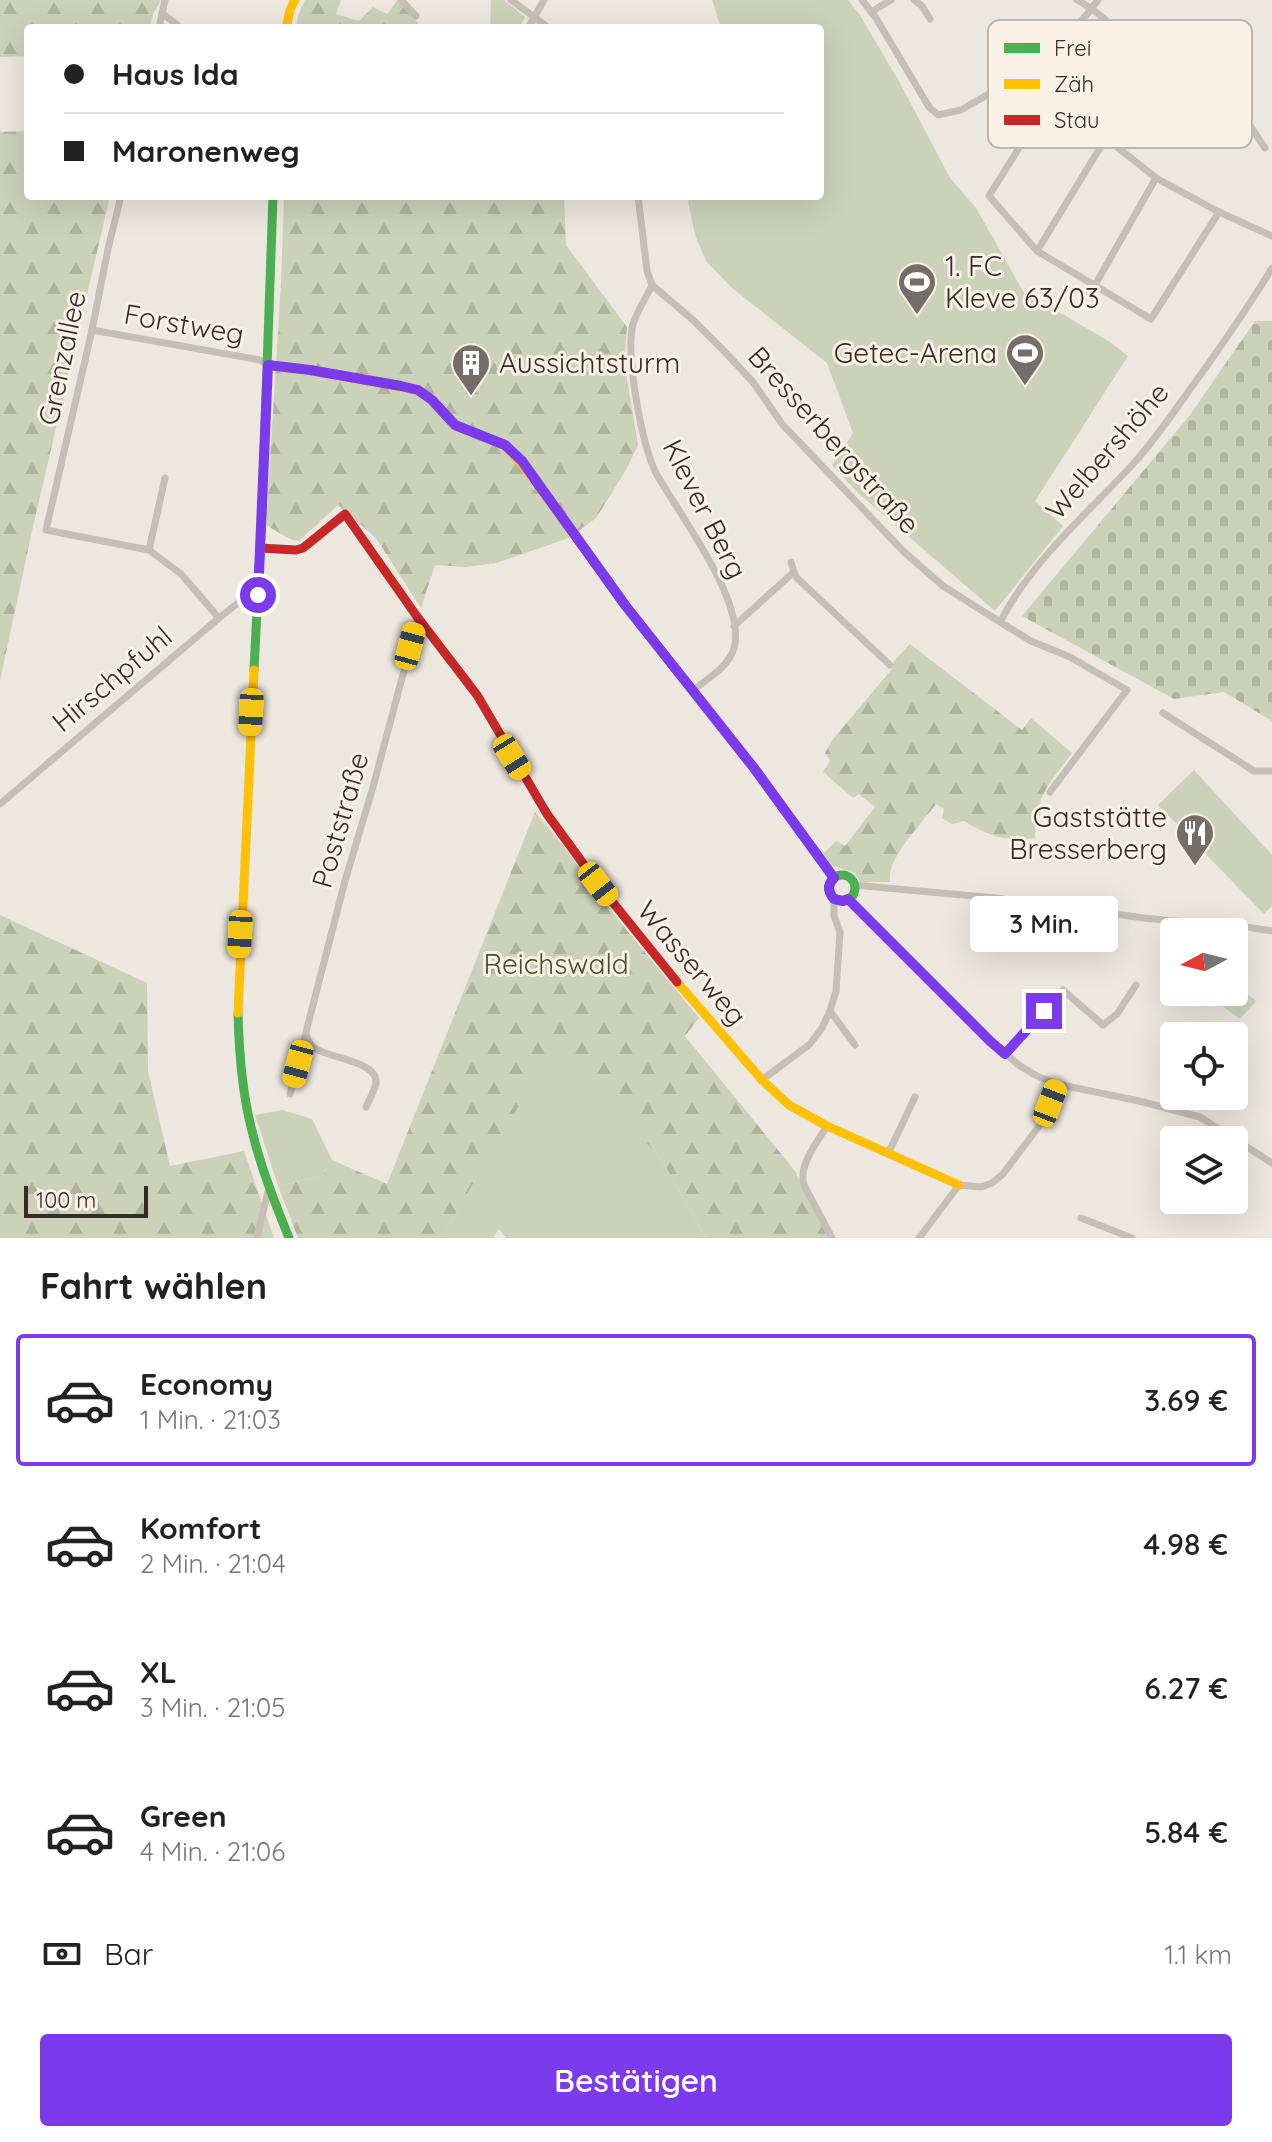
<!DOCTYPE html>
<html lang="de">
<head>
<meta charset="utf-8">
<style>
  :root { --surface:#fff; --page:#f2f2f2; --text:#222; --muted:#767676; --line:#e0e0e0; --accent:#7c3aed }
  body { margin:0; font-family:Quicksand,sans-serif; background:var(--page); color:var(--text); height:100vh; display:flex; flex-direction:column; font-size:30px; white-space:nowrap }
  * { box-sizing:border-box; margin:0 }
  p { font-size:26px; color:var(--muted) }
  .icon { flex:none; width:44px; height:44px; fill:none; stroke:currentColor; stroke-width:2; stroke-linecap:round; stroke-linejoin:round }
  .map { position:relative; height:1238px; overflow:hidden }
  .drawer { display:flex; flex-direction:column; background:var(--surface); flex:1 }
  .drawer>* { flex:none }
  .hud { position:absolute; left:24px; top:24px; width:800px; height:176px; border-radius:8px; box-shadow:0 8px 32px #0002; display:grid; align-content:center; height:176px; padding:0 40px; background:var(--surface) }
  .needle { width:52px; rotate:263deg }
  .controls { position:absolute; left:1160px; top:918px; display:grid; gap:16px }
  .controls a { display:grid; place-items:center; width:88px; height:88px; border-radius:8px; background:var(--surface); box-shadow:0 8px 32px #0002; font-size:40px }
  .scale { position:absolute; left:24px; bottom:20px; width:124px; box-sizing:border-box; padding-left:8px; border:4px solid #352c27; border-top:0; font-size:22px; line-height:28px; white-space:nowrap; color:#352c27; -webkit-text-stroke:6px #f9f1e6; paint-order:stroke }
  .end { position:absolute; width:36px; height:36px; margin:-18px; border:10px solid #7c3aed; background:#fff; box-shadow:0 0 0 4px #fff }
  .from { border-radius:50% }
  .bubble { position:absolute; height:56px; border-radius:8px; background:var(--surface); box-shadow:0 8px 32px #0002; font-size:26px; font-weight:600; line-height:56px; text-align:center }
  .car { position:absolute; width:24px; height:48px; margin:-24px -12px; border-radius:10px; box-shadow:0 0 6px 2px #0007; background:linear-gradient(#f5c518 24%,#345 0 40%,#f5c518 0 76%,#345 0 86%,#f5c518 0) }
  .hud b { display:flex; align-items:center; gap:28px; height:76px; font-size:30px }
  .hud b+b { border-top:2px solid var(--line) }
  .hud i { width:20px; height:20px; background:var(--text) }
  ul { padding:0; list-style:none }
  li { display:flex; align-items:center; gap:24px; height:132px; margin:0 16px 12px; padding:0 24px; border:4px solid transparent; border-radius:8px }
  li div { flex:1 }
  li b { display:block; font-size:30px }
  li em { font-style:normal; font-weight:600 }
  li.selected { border-color:var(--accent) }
  li>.icon { width:72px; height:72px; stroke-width:1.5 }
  h2 { padding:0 40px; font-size:36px; line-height:96px }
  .pay { display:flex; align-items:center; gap:20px; height:88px; padding:0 40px; font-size:30px }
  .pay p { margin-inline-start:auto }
  .primary-button { display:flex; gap:16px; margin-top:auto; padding:16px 40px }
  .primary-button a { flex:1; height:92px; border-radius:8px; background:var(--accent); color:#fff; font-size:32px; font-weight:600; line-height:92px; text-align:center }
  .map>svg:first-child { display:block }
</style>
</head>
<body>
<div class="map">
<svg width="1272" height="1238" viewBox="0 0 1272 1238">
  <defs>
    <pattern id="forest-firs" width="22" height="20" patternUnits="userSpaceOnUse" patternTransform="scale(2)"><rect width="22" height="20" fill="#ccd2b9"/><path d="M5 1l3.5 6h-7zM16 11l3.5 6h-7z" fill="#b0b49f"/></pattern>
    <pattern id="cemetery-stones" width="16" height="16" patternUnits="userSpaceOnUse" patternTransform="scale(2)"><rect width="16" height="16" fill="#ccd2b9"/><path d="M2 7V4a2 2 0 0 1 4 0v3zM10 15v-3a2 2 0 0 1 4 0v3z" fill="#b0b49f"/></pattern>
  </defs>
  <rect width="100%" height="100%" fill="#ece7df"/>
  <g fill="#ccd2b9">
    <path d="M491 0H504L525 17 519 28H490Z"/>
    <path d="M712 0H848L860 15 901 85 950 178 976 208 1023 291 1110 342 1128 356 1035 501 1063 526 995 611 857 492 832 465 853 433 827 363 732 288 706 261 695 235 688 202 690 196H820V28H721Z"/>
    <path d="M1194 770 1272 855V906L1264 914 1158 805Z"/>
    <path d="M1234 984 1256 1001 1240 1019 1203 992H1234Z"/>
    <path d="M558 1039 663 1162 706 1238H506L499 1229 493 1238H441Z"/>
    <path d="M282 1110 312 1119 332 1160 322 1176 278 1186 255 1115Z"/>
  </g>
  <g fill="url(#forest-firs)">
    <path d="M0 0H161L153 14 150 28H28V56L0 57Z"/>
    <path d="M305 0H341L336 14 359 21 373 7 387 14 397 1 418 23 419 28H296L298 16Z"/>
    <path d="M28 131V196H110L32 531 0 681V132Z"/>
    <path d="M284 196H564L566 245 627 327 624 361 638 445 626 470 596 518 569 538 496 563 466 567 435 565 421 608 376 538 338 505 299 541 290 539 266 525 281 283Z"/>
    <path d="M910 644 1022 730 1031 718 1072 753C1049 784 1034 798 1035 838 1006 842 989 836 964 821L952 824 942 818 944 809 936 804C922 823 886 859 890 882H860L855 873 831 865 822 855 836 841 845 846 875 807 859 794 853 798 823 772 830 761 825 753 833 739 892 669 894 661Z"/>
    <path d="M535 812 558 839 616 917 699 1018 685 1036 795 1171 828 1238H706L663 1162 558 1040 441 1238H298L278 1186 322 1176 332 1160 387 1184Z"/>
    <path d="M0 915 147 983 148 1071 170 1166 244 1151 274 1238H0Z"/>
  </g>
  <path fill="url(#cemetery-stones)" d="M1255 321H1272V721L1224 692 1174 699 1022 616 1190 415Z"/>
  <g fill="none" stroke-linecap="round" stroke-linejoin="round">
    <g stroke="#c5bfb8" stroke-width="7">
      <path d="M401 0 416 16"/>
      <path d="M511 0 549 28"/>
      <path d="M862 0 876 18 929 107 938 115 961 110 1036 67 1072 33 1098 0"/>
      <path d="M914 0 922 6 930 19"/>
      <path d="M1077 0 1091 8 1144 52 1197 76 1251 127 1265 148"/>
      <path d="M871 12 891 0"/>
      <path d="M162 13 181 28"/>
      <path d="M159 28 165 0"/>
      <path d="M528 28 544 0"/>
      <path d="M1036 67 1052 95 1156 178 1219 212 1272 236"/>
      <path d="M1052 95 989 196 1037 251 1151 319 1219 212"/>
      <path d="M121 196 108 249 92 330 46 530 149 550 181 574 219 618"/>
      <path d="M638 196 647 271 652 285 693 320 725 352 753 382 782 424 903 551 943 586 1000 622 1031 641 1070 657 1127 690 1050 792"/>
      <path d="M1037 251 1106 138"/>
      <path d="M652 285C646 298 637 311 633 324 625 354 642 445 656 473 678 513 747 602 734 648 728 668 707 679 692 691"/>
      <path d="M1095 285 1156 178"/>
      <path d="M92 330 260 360 268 365"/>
      <path d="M149 550 165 478"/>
      <path d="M794 572 797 578 890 665"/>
      <path d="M1000 622C1033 559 1087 514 1134 463 1160 434 1181 401 1204 370 1228 336 1251 303 1272 268"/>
      <path d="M734 626 794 572 791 562"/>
      <path d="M1163 713 1254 771H1272"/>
      <path d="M0 804 219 618 243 599 258 595"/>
      <path d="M854 885 996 898 1144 918 1184 922H1216L1272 931"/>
      <path d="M848 899 990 1041 1020 1066 1037 1076 1057 1084 1139 1101 1200 1117 1272 1163"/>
      <path d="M830 1011 855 1045"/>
      <path d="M306 1034C307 1037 310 1044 312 1046 326 1059 378 1060 376 1083 375 1090 369 1100 366 1107"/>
      <path d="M1005 1054 1063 990 1103 1025 1117 1014 1136 985"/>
      <path d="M762 1080 810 1044 822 1028 830 1011 836 991 840 932 834 916V899"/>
      <path d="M290 1094 345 881 373 787 418 618"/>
      <path d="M827 1126C817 1143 798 1165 804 1185L832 1238"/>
      <path d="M888 1154 915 1097"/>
      <path d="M1081 1218 1132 1238"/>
      <path d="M257 1238 269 1187"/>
      <path d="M919 1238 959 1185 981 1187 992 1183 1002 1175 1043 1121 1057 1084"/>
    </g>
    <g stroke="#4caf50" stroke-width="9">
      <path d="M254 670 262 511 273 196"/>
      <circle cx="842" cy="888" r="13"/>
      <path d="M238 1013C239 1053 242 1093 252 1131 261 1168 275 1203 289 1238"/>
    </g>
    <g stroke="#ffc107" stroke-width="9">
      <path d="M286 28 290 10 295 0"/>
      <path d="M268 365 310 370 418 390 432 400 455 425 505 445 534 479"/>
      <path d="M677 982 762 1080 789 1105 827 1126 959 1185"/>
      <path d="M238 1013 254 670"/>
    </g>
    <g stroke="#c62828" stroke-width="9">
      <path d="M534 479 625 605 754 768 834 878"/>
      <path d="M260 548 296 550 303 548 345 514 418 618 477 695 547 814 598 884 677 982"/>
    </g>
  </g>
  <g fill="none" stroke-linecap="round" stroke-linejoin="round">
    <path stroke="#7c3aed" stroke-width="10" d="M258 595 268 365 310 370 401 386 418 390 432 400 455 425 505 445 522 461 625 605 754 768 834 878C827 885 828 892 834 899L843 901 848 899 990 1041 1005 1054 1044 1011"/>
  </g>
  <defs>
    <symbol id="stadium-pin" viewBox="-11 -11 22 30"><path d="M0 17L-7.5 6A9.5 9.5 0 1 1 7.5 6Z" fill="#756d67" stroke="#f9f1e6"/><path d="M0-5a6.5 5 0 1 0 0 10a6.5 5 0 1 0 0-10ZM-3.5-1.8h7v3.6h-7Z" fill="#fff"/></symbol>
    <symbol id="building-pin" viewBox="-11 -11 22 30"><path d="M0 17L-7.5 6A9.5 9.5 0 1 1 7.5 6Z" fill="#756d67" stroke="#f9f1e6"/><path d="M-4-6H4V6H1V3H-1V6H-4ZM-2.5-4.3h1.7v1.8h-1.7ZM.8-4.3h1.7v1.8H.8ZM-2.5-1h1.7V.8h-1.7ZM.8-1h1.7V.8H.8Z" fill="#fff"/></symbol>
    <symbol id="restaurant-pin" viewBox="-11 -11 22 30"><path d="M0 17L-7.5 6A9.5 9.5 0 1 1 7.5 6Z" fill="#756d67" stroke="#f9f1e6"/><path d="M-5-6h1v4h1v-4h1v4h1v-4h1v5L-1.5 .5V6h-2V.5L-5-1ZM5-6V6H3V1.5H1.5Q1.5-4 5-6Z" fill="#fff"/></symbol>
  </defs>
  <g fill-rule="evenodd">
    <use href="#stadium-pin" x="895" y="260" width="44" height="60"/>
    <use href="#stadium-pin" x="1003" y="331" width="44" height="60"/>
    <use href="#building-pin" x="449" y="341" width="44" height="60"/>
    <use href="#restaurant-pin" x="1173" y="811" width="44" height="60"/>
  </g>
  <g text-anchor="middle" stroke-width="6" stroke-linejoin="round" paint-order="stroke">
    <g font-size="28" fill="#352c27" stroke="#f9f1e6" text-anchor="start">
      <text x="945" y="276">1. FC<tspan x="945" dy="32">Kleve 63/03</tspan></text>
      <text x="997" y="363" text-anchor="end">Getec-Arena</text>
      <text x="499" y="373">Aussichtsturm</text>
      <text x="1167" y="827" text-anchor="end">Gaststätte<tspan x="1167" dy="32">Bresserberg</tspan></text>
    </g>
    <g font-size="28" fill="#352c27" stroke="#f9f1e6">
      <text transform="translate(184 324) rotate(10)" y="10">Forstweg</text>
      <text transform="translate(62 358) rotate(-78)" y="10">Grenzallee</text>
      <text transform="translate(834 440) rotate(48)" y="10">Bresserbergstraße</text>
      <text transform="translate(1107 451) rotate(-49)" y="10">Welbershöhe</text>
      <text transform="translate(705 509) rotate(63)" y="10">Klever Berg</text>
      <text transform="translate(112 679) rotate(-40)" y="10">Hirschpfuhl</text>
      <text transform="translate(340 820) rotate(-74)" y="10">Poststraße</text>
      <text transform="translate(692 963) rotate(50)" y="10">Wasserweg</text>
    </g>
    <g font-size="28" fill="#42532b" stroke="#f9f1e6">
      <text x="556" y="974">Reichswald</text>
    </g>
  </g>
  <rect x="988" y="20" width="264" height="128" rx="12" fill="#f9f1e6" stroke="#beb6ad" stroke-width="2"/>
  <rect x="1004" y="43" width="36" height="10" fill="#4caf50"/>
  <rect x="1004" y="79" width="36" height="10" fill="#ffc107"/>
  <rect x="1004" y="115" width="36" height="10" fill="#c62828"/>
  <g font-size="22" fill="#352c27">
    <text x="1054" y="56">Frei</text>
    <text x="1054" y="92">Zäh</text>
    <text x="1054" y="128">Stau</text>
  </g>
</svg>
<div class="controls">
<a><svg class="needle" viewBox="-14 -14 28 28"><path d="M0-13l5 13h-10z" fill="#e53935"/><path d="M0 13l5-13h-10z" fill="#767676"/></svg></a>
<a><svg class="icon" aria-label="locate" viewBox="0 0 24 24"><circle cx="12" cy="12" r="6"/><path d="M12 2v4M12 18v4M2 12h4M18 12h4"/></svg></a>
<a><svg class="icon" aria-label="layers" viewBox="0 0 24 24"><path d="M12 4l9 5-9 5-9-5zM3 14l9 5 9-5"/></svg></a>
</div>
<div class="scale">100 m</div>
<i class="end from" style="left:258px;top:595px"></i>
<i class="end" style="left:1044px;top:1011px"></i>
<div class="bubble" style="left:970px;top:896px;width:148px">3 Min.</div>
<i class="car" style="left:410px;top:646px;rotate:15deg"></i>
<i class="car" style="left:251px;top:712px;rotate:183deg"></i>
<i class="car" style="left:512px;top:757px;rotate:148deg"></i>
<i class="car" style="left:598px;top:884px;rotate:142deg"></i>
<i class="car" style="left:240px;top:934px;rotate:183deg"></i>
<i class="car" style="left:298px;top:1064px;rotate:195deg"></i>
<i class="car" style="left:1050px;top:1103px;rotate:21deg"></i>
<div class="hud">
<b><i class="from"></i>Haus Ida</b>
<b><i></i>Maronenweg</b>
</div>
</div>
<section class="drawer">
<h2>Fahrt wählen</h2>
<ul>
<li class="selected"><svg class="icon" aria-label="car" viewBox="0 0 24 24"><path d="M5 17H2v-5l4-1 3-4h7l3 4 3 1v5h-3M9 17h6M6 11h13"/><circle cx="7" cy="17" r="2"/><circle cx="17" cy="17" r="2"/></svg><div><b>Economy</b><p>1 Min. · 21:03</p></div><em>3.69 €</em></li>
<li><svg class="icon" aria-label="car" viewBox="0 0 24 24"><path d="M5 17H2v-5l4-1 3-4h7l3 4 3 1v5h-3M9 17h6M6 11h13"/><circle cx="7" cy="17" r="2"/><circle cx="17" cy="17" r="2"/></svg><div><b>Komfort</b><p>2 Min. · 21:04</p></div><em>4.98 €</em></li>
<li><svg class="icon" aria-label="car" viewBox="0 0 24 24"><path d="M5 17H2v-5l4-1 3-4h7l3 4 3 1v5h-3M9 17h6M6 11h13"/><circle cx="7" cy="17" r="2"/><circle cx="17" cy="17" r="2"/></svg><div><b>XL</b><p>3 Min. · 21:05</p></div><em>6.27 €</em></li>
<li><svg class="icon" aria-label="car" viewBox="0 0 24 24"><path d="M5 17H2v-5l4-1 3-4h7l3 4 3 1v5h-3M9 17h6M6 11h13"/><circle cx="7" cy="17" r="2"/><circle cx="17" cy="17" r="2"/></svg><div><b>Green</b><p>4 Min. · 21:06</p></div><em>5.84 €</em></li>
</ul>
<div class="pay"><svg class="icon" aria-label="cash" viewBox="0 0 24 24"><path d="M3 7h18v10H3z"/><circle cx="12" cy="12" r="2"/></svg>Bar<p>1.1 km</p></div>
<div class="primary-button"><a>Bestätigen</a></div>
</section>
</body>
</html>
